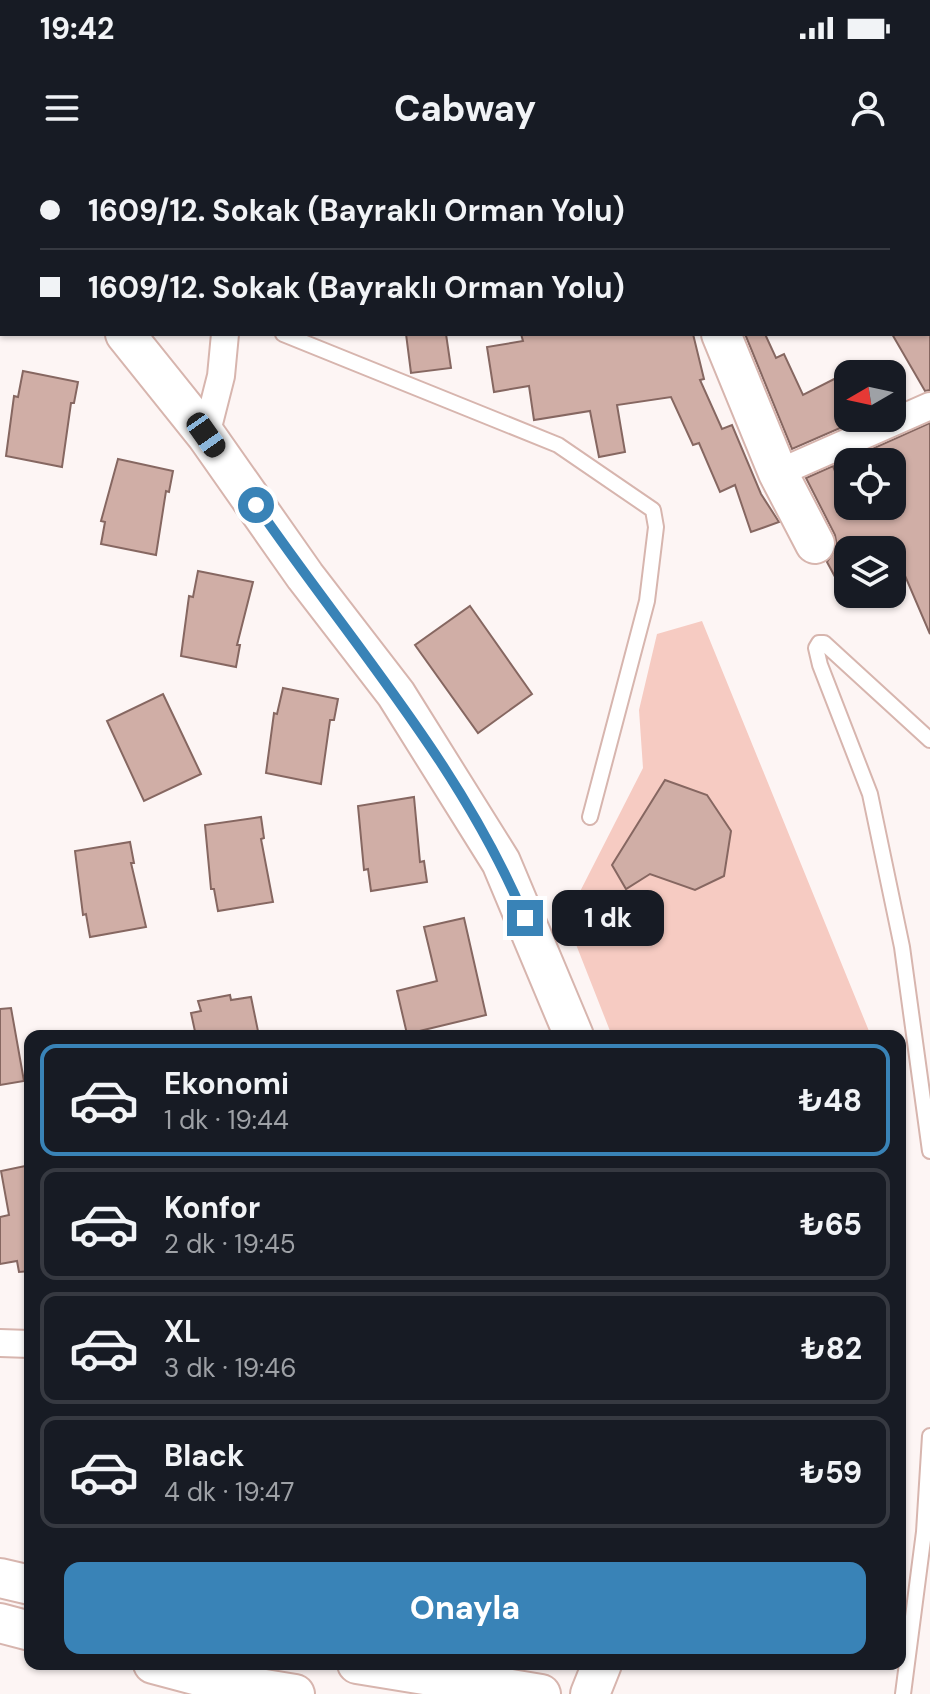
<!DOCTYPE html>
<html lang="tr">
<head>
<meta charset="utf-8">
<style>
  :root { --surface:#171b24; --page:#242831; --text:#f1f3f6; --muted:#9ea1a6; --line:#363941; --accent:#3983b7 }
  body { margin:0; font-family:"DM Sans",sans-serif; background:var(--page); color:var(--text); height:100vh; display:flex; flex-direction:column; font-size:30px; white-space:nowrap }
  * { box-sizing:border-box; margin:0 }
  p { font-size:26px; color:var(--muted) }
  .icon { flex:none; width:44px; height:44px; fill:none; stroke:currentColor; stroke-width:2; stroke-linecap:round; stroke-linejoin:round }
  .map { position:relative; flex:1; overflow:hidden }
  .side { position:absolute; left:24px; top:870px; width:882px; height:640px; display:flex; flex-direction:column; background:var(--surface); border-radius:16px; box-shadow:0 2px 6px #0004 }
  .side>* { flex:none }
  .hud { position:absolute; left:0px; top:0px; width:930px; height:176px; box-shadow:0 2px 6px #0004; display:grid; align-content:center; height:176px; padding:0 40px; background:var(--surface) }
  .needle { width:52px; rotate:261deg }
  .tools { position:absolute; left:834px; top:200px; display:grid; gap:16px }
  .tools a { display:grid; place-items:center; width:72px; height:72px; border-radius:16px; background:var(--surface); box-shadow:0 2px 6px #0004; font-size:40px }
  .end { position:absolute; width:36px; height:36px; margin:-18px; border:10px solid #3983b7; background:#fff; box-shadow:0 0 0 4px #fff }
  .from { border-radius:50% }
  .bubble { position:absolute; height:56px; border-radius:16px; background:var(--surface); box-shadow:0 2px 6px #0004; font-size:26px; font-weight:800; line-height:56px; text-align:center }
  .car { position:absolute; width:24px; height:48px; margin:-24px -12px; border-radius:10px; box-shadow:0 0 6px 2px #0007; background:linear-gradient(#222 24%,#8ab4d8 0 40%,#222 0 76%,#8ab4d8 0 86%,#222 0) }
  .hud b { display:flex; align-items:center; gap:28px; height:76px; font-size:30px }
  .hud b+b { border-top:2px solid var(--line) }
  .hud i { width:20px; height:20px; background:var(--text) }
  ul { padding:14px 0 0; list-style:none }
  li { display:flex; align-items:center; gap:24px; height:112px; margin:0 16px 12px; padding:0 24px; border:4px solid var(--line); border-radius:16px }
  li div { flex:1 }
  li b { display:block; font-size:30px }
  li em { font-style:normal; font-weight:800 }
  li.selected { border-color:var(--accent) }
  li>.icon { width:72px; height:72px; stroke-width:1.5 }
  .primary-button { display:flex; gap:16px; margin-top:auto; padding:16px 40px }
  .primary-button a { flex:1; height:92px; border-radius:16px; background:var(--accent); color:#fff; font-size:32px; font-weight:800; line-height:92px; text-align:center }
  .status { display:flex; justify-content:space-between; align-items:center; height:56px; padding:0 40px; background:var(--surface); direction:ltr }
  .status svg { height:22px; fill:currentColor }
  header { display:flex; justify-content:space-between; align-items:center; height:104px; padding:0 40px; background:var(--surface); font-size:36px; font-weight:800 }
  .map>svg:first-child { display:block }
</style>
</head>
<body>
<div class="status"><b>19:42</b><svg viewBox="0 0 49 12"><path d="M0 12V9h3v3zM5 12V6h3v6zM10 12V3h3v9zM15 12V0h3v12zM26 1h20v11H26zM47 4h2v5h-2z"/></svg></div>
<header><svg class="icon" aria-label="menu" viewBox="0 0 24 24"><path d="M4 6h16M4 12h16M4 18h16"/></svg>Cabway<svg class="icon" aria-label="person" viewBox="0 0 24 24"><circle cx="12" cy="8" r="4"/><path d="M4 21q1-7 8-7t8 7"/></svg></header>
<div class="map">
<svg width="930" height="1534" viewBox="0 0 930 1534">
  <rect width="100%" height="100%" fill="#fdf5f4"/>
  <path fill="#f6cbc2" d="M702 461 871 876H612L566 759 643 608 639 550 657 474Z"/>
  <g fill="#d0aea6" stroke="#866761" stroke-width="2">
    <path d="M406 174H446L451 208 411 213Z"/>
    <path d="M521 174H693L704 219 700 220 722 269 732 265 761 334 779 362 751 372 735 325 720 332 699 283 693 285 671 237 617 245 625 292 599 297 590 251 534 260 529 226 494 232 487 187 523 181Z"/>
    <path d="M745 174H765L776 198 784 194 803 235 848 212V258H863L792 289Z"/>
    <path d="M892 174H930V230L925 231Z"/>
    <path d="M23 211 78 222 74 243H71L62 307 6 296 14 236 18 237Z"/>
    <path d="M930 263V474L894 390H848V441L827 402 837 386 835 375 806 318 833 306 848 346H892V302H843Z"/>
    <path d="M118 299 173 311 169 332 166 331 156 395 101 384 105 362 101 361Z"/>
    <path d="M198 411 253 422 237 485H240L236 507 181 496 189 436 193 437Z"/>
    <path d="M470 446 532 534 478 573 415 485Z"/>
    <path d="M283 528 338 539 334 560H330L321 624 266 613 274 553 277 554Z"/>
    <path d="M163 534 201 614 144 641 107 561Z"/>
    <path d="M665 620 707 635 731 671 724 716 695 730 650 714 626 729 612 705Z"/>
    <path d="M414 637 420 702 424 701 427 722 371 731 368 709 364 710 358 646Z"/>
    <path d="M261 657 264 678 261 679 273 742 218 751 214 729H211L205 665Z"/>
    <path d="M130 682 134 703H131L146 767 90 777 86 754 83 755 75 691Z"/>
    <path d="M464 758 486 855 407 874 397 831 437 821 424 767Z"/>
    <path d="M230 835 231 840 251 837 259 876H196L191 853 201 851 198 841Z"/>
    <path d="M11 848 24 921 0 925V849Z"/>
    <path d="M30 1005V1111L19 1112 17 1101 0 1104V1057L9 1055 1 1011Z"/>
  </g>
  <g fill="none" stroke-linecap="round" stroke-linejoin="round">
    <defs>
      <g id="lane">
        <path d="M283 174 558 285 653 350 656 367 647 441 590 657"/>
        <path d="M930 580 824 483H819L816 488 820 505 870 634 902 787 930 991"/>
        <path d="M903 1534 924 1372 930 1276"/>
      </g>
      <g id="street">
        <path d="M210 0V2"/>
        <path d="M426 0 427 2"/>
        <path d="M890 0V2"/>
        <path d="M795 2 800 0"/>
        <path d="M928 99 930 104"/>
        <path d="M206 275 221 216 225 174"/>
        <path d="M778 313 930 246"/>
        <path d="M0 1183 30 1184"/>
      </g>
      <g id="secondary">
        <path d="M31 0 32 2"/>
        <path d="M648 0 649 2"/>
        <path d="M0 130H2"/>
        <path d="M125 174 206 275 305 416 396 534 501 702 574 876"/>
        <path d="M721 174 778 313 815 384"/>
        <path d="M0 1418 30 1425"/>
        <path d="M0 1463 30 1471"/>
        <path d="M153 1504 221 1522 295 1534"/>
        <path d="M357 1504 541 1534"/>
        <path d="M590 1534 602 1504"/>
      </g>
    </defs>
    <use href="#lane" stroke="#d7b5ae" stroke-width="18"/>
    <use href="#street" stroke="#d7b5ae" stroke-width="30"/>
    <use href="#secondary" stroke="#d7b5ae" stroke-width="42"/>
    <use href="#lane" stroke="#fff" stroke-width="14"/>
    <use href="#street" stroke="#fff" stroke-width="26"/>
    <use href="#secondary" stroke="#fff" stroke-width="38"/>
  </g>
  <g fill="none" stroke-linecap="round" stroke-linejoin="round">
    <path stroke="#3983b7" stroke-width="10" d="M256 345C349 480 461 605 525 758"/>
  </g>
</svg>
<div class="tools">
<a><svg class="needle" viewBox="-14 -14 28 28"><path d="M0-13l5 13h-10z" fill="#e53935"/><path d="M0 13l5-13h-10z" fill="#9ea1a6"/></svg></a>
<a><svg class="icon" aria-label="locate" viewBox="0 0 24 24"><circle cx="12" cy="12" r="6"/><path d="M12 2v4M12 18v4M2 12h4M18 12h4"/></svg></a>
<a><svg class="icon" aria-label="layers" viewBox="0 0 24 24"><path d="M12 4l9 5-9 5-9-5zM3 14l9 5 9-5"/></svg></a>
</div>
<i class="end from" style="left:256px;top:345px"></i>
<i class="end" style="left:525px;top:758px"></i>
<div class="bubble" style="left:552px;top:730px;width:112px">1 dk</div>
<i class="car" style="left:206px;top:275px;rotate:145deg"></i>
<div class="hud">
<b><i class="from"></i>1609/12. Sokak (Bayraklı Orman Yolu)</b>
<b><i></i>1609/12. Sokak (Bayraklı Orman Yolu)</b>
</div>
<section class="side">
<ul>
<li class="selected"><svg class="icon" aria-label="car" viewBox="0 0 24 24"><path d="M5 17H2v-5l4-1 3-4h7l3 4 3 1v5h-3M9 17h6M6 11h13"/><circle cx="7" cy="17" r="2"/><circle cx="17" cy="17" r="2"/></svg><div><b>Ekonomi</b><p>1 dk · 19:44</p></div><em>₺48</em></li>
<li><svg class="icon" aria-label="car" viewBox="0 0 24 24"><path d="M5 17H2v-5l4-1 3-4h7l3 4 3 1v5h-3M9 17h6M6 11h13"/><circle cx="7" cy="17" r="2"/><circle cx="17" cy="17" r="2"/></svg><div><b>Konfor</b><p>2 dk · 19:45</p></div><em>₺65</em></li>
<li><svg class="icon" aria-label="car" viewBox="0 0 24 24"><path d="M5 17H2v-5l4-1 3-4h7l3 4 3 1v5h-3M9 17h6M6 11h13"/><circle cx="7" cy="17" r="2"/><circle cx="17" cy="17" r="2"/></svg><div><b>XL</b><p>3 dk · 19:46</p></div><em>₺82</em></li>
<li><svg class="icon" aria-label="car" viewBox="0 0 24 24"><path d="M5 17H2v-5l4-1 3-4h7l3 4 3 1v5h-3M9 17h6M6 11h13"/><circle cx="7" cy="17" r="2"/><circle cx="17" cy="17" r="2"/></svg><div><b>Black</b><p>4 dk · 19:47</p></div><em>₺59</em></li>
</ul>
<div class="primary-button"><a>Onayla</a></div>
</section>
</div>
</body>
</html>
